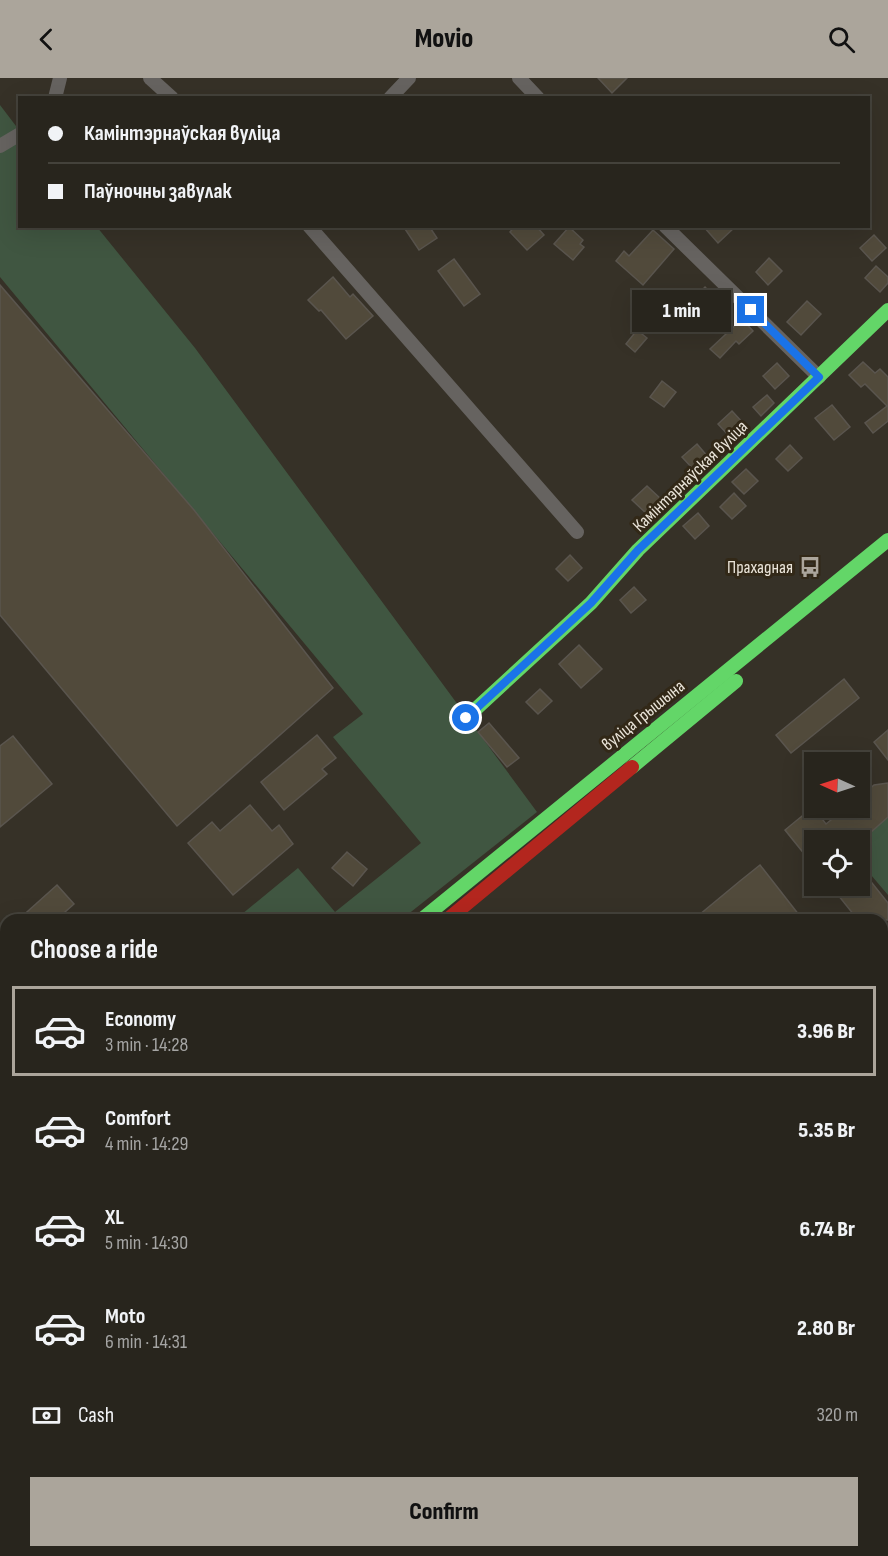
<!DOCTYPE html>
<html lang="en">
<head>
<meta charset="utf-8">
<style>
  :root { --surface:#28251d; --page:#34312a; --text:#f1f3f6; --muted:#a5a5a4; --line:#44423b; --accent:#aba59b }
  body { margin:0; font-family:"Sofia Sans Condensed",sans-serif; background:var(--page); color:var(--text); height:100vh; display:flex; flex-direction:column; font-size:22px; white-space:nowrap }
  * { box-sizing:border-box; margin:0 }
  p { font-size:20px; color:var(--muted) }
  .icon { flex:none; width:33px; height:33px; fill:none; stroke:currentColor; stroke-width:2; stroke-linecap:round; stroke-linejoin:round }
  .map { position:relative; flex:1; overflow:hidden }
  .sheet { position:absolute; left:0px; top:836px; width:888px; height:644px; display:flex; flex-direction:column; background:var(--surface); border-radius:18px 18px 0 0; box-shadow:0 6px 24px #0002,0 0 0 2px var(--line) }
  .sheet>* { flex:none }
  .banner { position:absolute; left:18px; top:18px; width:852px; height:132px; border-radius:0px; box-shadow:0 6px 24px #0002,0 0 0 2px var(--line); display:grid; align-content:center; height:132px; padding:0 30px; background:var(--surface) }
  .needle { width:39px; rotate:273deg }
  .tools { position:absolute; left:804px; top:674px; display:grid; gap:12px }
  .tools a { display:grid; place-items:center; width:66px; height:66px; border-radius:0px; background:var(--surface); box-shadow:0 6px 24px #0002,0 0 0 2px var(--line); font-size:30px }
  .end { position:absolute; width:27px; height:27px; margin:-14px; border:8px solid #1a73e8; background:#fff; box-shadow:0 0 0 3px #fff }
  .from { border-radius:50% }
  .bubble { position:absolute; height:42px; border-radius:0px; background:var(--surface); box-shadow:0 6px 24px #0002,0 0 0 2px var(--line); font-size:20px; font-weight:800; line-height:42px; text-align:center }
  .banner b { display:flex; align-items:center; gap:21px; height:57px; font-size:22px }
  .banner b+b { border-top:2px solid var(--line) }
  .banner i { width:15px; height:15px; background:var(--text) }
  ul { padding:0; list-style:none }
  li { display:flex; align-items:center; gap:18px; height:90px; margin:0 12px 9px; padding:0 18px; border:3px solid transparent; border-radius:0px }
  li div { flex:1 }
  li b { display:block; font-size:22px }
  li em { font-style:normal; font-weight:800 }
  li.current { border-color:var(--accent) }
  li>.icon { width:54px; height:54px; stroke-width:1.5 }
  h2 { padding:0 30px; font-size:27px; line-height:72px }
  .pay { display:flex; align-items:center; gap:15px; height:66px; padding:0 30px; font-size:22px }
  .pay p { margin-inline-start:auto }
  .primary-button { display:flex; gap:12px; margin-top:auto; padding:12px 30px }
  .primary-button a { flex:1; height:69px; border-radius:0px; background:var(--accent); color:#111; font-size:24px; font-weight:800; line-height:69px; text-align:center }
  header { display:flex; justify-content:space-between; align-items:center; height:78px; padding:0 30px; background:var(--accent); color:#111; font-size:27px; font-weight:800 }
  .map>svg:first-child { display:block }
</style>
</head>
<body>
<header><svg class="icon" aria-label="back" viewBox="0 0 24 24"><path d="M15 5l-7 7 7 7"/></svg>Movio<svg class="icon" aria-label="search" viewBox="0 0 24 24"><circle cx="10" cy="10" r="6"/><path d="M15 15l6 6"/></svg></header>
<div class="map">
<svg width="888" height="1478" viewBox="0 0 888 1478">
  <rect width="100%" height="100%" fill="#363127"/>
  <g fill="#405641">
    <path d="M0 27 19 52 20 148 97 149 195 270 537 734 402 841H236L298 790 335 834 421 765 333 659 363 636 0 199Z"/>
    <path d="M888 730V817L860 784V762H850Z"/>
  </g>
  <g fill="#514a3b" stroke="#5a554e" stroke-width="1.5">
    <path d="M598 0H627L612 15Z"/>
    <path d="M403 148H429L437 160 419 172Z"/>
    <path d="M515 148H536L544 157 527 172 510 154Z"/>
    <path d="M703 148H736L718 165Z"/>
    <path d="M569 149 583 162 580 166 584 169 573 182 554 166Z"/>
    <path d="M653 152 674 171 643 207 616 183 624 173 629 178Z"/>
    <path d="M874 157 886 170 872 183 860 170Z"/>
    <path d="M769 180 782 193 768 207 756 194Z"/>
    <path d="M454 181 480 216 464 228 438 193Z"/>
    <path d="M876 188 888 199V205L880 214 865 200Z"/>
    <path d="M333 199 350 219 353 216 373 238 346 261 321 232 319 233 308 222Z"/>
    <path d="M0 207 194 432 333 610 177 748 0 537Z"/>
    <path d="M705 209 717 222 702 235 691 223Z"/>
    <path d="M807 223 821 236 801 257 787 244Z"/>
    <path d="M742 241 753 253 739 266 736 263 720 280 710 271Z"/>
    <path d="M637 252 647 260 635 274 626 266Z"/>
    <path d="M863 284 875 295 880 291 888 299V343L873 355 865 345 887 328 865 306 861 309 849 297Z"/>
    <path d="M777 285 789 298 775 311 763 298Z"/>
    <path d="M662 303 676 314 664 329 650 319Z"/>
    <path d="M767 317 774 325 761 338 753 329Z"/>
    <path d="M832 327 850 349 834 362 815 340Z"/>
    <path d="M732 333 744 346 730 359 718 346Z"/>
    <path d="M697 366 708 379 694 392 682 379Z"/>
    <path d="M790 367 802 380 788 393 776 381Z"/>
    <path d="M746 391 758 403 744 416 732 404Z"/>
    <path d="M647 408 662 422 648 437 632 422Z"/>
    <path d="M734 415 746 428 732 441 720 429Z"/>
    <path d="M698 435 709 448 695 461 683 448Z"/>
    <path d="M570 477 582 490 568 503 556 491Z"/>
    <path d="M634 509 646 522 631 535 620 522Z"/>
    <path d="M579 567 602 591 581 610 559 586Z"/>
    <path d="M844 601 859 620 791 675 776 657Z"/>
    <path d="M540 611 552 623 538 636 526 624Z"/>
    <path d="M489 645 519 680 507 689 478 654Z"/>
    <path d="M888 652V682L874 664Z"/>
    <path d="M317 657 336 680 322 691 327 696 284 732 261 704Z"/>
    <path d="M13 658 52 706 0 749V668Z"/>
    <path d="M888 705V739L862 762H814V788L785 752 813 729 826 746 847 729H860V719L874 707Z"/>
    <path d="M250 727 272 753 279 747 293 766 233 817 188 765 212 744 220 753Z"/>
    <path d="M347 774 367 791 353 808 332 790Z"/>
    <path d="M760 787 803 842H693L740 803Z"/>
    <path d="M860 790 888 825V842H858L830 807H860Z"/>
    <path d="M57 807 74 826 56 842H18Z"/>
  </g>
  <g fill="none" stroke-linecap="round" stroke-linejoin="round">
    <g stroke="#666360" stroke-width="14">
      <path d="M150 0 172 20"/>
      <path d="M519 0 538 20"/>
      <path d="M55 20 60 0"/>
      <path d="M390 20 409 0"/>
      <path d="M0 68 20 56"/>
      <path d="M309 148 577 454"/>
      <path d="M665 148 819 299"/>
    </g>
    <g stroke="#63d668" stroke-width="14">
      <path d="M466 640 591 525 638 472 888 232"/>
      <path d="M632 689 736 603"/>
      <path d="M421 842 888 462"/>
      <path d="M0 1188 6 1183"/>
      <path d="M0 1211 6 1206"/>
    </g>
    <path stroke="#b3261e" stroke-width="14" d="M447 842 632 689"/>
    <defs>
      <path id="rail" d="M709 1473 713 1478"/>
    </defs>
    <use href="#rail" stroke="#6d6863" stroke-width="6"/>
    <use href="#rail" stroke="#322817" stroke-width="4" stroke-dasharray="11" stroke-linecap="butt"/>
  </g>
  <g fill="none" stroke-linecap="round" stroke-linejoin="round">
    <path stroke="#1a73e8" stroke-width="8" d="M466 640 591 525 638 472 819 299 751 232"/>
  </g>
  <defs>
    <symbol id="bus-bare" viewBox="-9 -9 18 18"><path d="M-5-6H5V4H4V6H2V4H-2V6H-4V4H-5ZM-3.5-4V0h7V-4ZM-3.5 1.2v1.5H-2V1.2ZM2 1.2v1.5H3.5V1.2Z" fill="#aba59b" stroke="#322817" stroke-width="2.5" paint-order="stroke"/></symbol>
  </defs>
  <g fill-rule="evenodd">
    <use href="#bus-bare" x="795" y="474" width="30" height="30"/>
  </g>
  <g text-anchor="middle" stroke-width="6" stroke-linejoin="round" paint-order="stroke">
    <g font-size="18" fill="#eae4d9" stroke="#322817">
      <text transform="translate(690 398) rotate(-44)" y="6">Камінтэрнаўская вуліца</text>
      <text transform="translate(643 637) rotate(-39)" y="6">вуліца Грышына</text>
    </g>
    <g font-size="18" fill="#eae4d9" stroke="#322817" text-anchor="end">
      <text x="793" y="495">Прахадная</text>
    </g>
  </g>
</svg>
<div class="tools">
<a><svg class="needle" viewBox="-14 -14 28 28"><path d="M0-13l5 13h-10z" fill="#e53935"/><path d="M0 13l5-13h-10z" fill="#a5a5a4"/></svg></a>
<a><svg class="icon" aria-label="locate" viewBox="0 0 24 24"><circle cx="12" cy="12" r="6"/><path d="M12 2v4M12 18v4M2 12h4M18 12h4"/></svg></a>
</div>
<i class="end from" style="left:466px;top:640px"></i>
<i class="end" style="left:751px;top:232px"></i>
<div class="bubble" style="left:632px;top:212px;width:99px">1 min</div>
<div class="banner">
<b><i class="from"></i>Камінтэрнаўская вуліца</b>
<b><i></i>Паўночны завулак</b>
</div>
<section class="sheet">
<h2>Choose a ride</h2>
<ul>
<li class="current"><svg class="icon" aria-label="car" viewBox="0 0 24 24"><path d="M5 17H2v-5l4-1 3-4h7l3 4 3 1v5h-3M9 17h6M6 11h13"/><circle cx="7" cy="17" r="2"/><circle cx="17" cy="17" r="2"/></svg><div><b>Economy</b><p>3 min · 14:28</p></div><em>3.96 Br</em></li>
<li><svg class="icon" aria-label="car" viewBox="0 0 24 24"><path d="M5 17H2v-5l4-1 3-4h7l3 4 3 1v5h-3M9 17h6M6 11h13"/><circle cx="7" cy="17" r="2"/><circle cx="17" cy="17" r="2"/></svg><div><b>Comfort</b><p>4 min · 14:29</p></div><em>5.35 Br</em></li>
<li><svg class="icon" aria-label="car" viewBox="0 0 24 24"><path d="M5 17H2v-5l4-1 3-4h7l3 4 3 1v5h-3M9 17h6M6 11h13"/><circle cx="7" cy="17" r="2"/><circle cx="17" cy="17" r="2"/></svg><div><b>XL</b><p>5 min · 14:30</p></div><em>6.74 Br</em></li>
<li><svg class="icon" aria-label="car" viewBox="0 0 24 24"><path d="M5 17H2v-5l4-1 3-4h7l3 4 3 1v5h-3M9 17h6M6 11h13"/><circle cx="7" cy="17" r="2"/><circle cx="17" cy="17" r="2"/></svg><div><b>Moto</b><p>6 min · 14:31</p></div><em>2.80 Br</em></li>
</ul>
<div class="pay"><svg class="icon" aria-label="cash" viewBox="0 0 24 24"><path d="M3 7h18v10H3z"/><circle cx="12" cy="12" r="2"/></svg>Cash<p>320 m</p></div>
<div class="primary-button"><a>Confirm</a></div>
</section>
</div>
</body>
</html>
